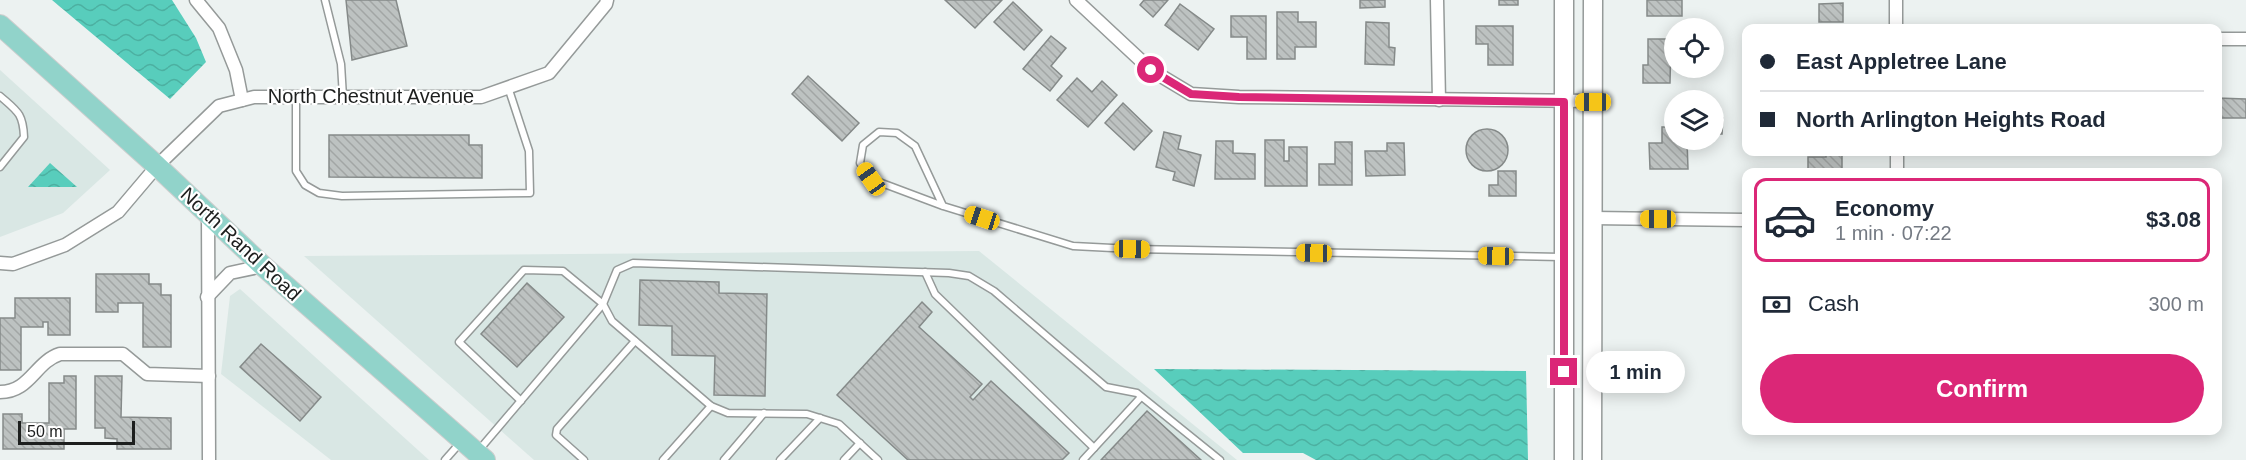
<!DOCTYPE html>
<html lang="en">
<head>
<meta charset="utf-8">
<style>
  :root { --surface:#fff; --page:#f6f6f7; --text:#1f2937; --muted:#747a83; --line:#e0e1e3; --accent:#db2777 }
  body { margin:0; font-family:Helvetica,sans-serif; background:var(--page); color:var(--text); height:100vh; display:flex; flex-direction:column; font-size:22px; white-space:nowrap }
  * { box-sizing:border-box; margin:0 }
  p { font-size:20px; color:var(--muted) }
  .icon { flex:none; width:33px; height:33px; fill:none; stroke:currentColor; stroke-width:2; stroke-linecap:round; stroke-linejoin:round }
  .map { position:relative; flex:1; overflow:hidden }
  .panel { position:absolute; left:1742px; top:168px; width:480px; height:267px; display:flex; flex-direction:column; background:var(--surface); border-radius:12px; box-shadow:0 3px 15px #0003 }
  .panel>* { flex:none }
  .banner { position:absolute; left:1742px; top:24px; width:480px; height:132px; border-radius:12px; box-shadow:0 3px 15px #0003; display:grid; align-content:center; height:132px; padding:0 18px; background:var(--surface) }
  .tools { position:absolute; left:1664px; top:18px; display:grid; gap:12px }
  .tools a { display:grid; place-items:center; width:60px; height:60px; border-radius:50%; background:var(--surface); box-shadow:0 3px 15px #0003; font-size:30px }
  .scale { position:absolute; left:18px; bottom:15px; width:117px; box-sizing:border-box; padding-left:6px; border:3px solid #1d1f1e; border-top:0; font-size:16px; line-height:21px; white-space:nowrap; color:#1d1f1e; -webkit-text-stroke:4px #fff; paint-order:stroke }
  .end { position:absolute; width:27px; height:27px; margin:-14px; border:8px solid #db2777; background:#fff; box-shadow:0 0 0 3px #fff }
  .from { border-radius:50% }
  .bubble { position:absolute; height:42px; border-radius:21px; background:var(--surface); box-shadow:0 3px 15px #0003; font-size:20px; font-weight:700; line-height:42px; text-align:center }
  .car { position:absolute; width:18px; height:36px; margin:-18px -9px; border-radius:8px; box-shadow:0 0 4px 2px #0007; background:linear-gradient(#f5c518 24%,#345 0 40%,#f5c518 0 76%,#345 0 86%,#f5c518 0) }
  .banner b { display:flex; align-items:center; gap:21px; height:57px; font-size:22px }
  .banner b+b { border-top:2px solid var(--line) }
  .banner i { width:15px; height:15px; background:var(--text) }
  ul { padding:10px 0 0; list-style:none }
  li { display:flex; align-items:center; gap:18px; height:84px; margin:0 12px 9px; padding:0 6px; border:3px solid transparent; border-radius:12px }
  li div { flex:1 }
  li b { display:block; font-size:22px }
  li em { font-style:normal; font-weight:700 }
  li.on { border-color:var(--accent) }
  li>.icon { width:54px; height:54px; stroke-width:1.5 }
  .pay { display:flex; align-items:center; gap:15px; height:66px; padding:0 18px; font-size:22px }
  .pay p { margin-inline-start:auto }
  .primary-button { display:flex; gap:12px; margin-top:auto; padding:12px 18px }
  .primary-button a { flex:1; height:69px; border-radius:36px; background:var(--accent); color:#fff; font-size:24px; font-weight:700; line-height:69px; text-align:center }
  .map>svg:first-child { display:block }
</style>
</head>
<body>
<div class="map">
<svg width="2246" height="460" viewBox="0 0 2246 460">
  <defs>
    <pattern id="water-waves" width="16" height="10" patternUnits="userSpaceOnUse" patternTransform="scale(1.5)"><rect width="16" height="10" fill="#58cdbc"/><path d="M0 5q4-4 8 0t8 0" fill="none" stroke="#4cb0a1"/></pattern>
    <pattern id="building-back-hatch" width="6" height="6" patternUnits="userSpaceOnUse" patternTransform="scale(1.5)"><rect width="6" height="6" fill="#bdc2c1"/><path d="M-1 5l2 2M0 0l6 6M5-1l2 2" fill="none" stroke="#a2a6a5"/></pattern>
  </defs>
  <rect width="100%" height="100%" fill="#ecf2f1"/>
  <g fill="#d9e7e4">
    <path d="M0 70 110 170 63 213 0 237Z"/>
    <path d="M979 251 1237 460H534L304 256Z"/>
    <path d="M240 289 429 460H331L221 374 230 296Z"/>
  </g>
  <g fill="url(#water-waves)">
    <path d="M52 0H172L196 38 206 62 170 99Z"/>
    <path d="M50 163 77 187H28Z"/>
    <path d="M1154 369 1526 371 1528 460H1316L1303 453H1243Z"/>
  </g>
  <g fill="url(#building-back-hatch)" stroke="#858a89" stroke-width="1.5">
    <path d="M346 0H396L407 46 352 60Z"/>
    <path d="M945 0H1002L975 28Z"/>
    <path d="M1144 0H1168L1153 17 1140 5Z"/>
    <path d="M1360 0H1385V7L1360 8Z"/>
    <rect x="1499" y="0" width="19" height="5"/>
    <rect x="1647" y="0" width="35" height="16"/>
    <path d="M1013 2 1042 30 1024 50 994 22Z"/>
    <path d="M1843 3V22H1819V4Z"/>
    <path d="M1180 4 1214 29 1198 50 1165 25Z"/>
    <path d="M1277 12H1298V22H1316V47H1295V59H1277Z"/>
    <path d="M1231 16H1266V59H1247V37H1231Z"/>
    <path d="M1366 22 1389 23V47L1395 48 1394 65 1365 64Z"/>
    <path d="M1476 26H1513V65H1488V44H1476Z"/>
    <path d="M1051 36 1066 48 1051 66 1062 76 1050 91 1023 69Z"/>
    <path d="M1648 39H1671L1670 83H1643V65H1648Z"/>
    <path d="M808 76 859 123 842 141 792 94Z"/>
    <path d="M1077 78 1092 92 1102 81 1117 95 1088 127 1057 100Z"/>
    <path d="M2217 98 2246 99V118H2217Z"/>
    <path d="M1123 103 1152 131 1134 150 1105 123Z"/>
    <path d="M1713 118H1723L1722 134H1713Z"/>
    <path d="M1662 127H1674V140H1687L1688 169H1650L1649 143H1662Z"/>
    <circle cx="1487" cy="150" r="21"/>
    <path d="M1164 132 1181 136 1178 149 1201 155 1194 186 1173 180 1175 172 1156 167Z"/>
    <path d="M329 135H469V145H482V178L329 177Z"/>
    <path d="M1265 140H1284V161H1289V147H1307V186H1265Z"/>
    <path d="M1216 141H1233V153L1255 154V179H1215Z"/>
    <path d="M1335 142H1352V185H1319V164H1335Z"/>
    <path d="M1387 143H1404L1405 175 1366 176 1365 151H1387Z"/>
    <path d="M1826 152H1842V172H1808V157H1826Z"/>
    <path d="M1498 171H1516V196H1489V185H1498Z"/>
    <path d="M96 274H149V284H161V295H171V347H143V303H118V312H96Z"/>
    <path d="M640 280 719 282V293L767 294 765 396 714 395 715 356 672 355V326L639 325Z"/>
    <path d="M527 283 564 317 517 367 481 334Z"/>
    <path d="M15 298H70V335H48V322H43V327H21V370H0V318H15Z"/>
    <path d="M922 302 932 312 919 327 982 384 970 397 973 400 991 381 1069 453 1062 460H908L837 395Z"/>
    <path d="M261 344 321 397 300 421 240 367Z"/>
    <path d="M64 376H76V429H64V449H3V414H22V423H49V383H64Z"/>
    <path d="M95 376H122L121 417 171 418V449H117V439L105 438V428H95Z"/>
    <path d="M1147 411 1201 460H1101Z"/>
  </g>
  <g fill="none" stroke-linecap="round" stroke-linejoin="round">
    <defs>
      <g id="lane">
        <path d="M325 0 341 64 343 97"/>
        <path d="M0 96C17 111 23 113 24 137L0 167"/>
        <path d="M296 97V171L305 185 319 193 342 196 530 193 529 151 508 87"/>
        <path d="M943 206 915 146 897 133 879 132 863 145 860 163 871 179 943 206 1073 246 1132 249 1561 257"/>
        <path d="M925 272 935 294 1094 448"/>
        <path d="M521 401 459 342 524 270 563 271 603 304 612 321 711 406 728 413 807 414 839 424 878 460"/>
        <path d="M479 450 603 304 617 270 633 263 949 273 969 276 994 291 1106 387 1137 393 1220 460"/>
        <path d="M445 460 460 443"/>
        <path d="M584 460 556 435 557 429 635 341"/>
        <path d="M663 460 711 406"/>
        <path d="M724 460 764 413"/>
        <path d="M780 460 820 418"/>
        <path d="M844 460 860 443"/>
        <path d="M1083 460 1141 397"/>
      </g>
      <g id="street">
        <path d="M196 0 219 28 236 70 242 100"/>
        <path d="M1076 0 1151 70 1191 94 1239 97 1593 101"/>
        <path d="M1437 0 1439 100"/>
        <path d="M1896 0V28"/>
        <path d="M2217 39H2246"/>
        <path d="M1897 152V172"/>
        <path d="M208 213 209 460"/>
        <path d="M1592 218 1746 220"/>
        <path d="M0 263 13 264 65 245 118 212 157 166 219 106 254 97H481L549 73 606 4 607 0"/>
        <path d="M207 297 230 273 263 266"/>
        <path d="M0 392C30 392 35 362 60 354H123L147 374 209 376"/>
      </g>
      <g id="secondary">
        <path d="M1564 460V0"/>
        <path d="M1592 460 1593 0"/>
      </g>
      <path id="primary" d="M0 25 157 166 263 266 485 460"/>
    </defs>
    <use href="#lane" stroke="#959a99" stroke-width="9"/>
    <use href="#street" stroke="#959a99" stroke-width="15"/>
    <use href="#secondary" stroke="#959a99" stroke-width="21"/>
    <use href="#primary" stroke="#cdcece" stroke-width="22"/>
    <use href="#lane" stroke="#fff" stroke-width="6"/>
    <use href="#street" stroke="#fff" stroke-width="12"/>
    <use href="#secondary" stroke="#fff" stroke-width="18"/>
    <use href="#primary" stroke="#91d3ca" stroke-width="20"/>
  </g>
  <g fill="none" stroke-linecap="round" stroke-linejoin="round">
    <path stroke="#db2777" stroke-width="8" d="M1151 70 1191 94 1239 97 1564 102V372"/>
  </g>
  <g text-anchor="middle" stroke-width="4.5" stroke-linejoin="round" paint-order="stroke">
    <g font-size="20" fill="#1d1f1e" stroke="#fff">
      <text x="371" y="103">North Chestnut Avenue</text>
      <text transform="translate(241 244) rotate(43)" y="7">North Rand Road</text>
    </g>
  </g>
</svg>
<div class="tools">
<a><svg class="icon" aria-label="locate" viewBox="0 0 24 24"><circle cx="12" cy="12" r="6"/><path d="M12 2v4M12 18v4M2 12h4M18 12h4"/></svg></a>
<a><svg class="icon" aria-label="layers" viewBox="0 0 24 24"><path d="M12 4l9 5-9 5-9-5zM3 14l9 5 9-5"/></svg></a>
</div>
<div class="scale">50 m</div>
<i class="end from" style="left:1151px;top:70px"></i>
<i class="end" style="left:1564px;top:372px"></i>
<div class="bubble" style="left:1586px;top:351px;width:99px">1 min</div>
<i class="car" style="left:1593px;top:102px;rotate:270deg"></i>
<i class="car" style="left:871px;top:179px;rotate:325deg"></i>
<i class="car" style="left:982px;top:218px;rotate:288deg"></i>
<i class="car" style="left:1658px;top:219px;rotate:270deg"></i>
<i class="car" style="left:1132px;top:249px;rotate:91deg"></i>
<i class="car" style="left:1314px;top:253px;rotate:271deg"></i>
<i class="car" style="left:1496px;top:256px;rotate:271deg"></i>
<div class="banner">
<b><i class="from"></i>East Appletree Lane</b>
<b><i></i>North Arlington Heights Road</b>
</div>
<section class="panel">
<ul>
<li class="on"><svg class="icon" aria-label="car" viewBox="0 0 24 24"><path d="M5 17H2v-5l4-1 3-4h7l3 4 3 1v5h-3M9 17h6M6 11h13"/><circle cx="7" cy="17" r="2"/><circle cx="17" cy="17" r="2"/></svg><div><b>Economy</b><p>1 min · 07:22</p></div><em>$3.08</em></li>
</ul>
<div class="pay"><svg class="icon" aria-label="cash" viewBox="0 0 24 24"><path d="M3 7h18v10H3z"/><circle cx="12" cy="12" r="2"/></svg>Cash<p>300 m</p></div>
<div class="primary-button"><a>Confirm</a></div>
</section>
</div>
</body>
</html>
